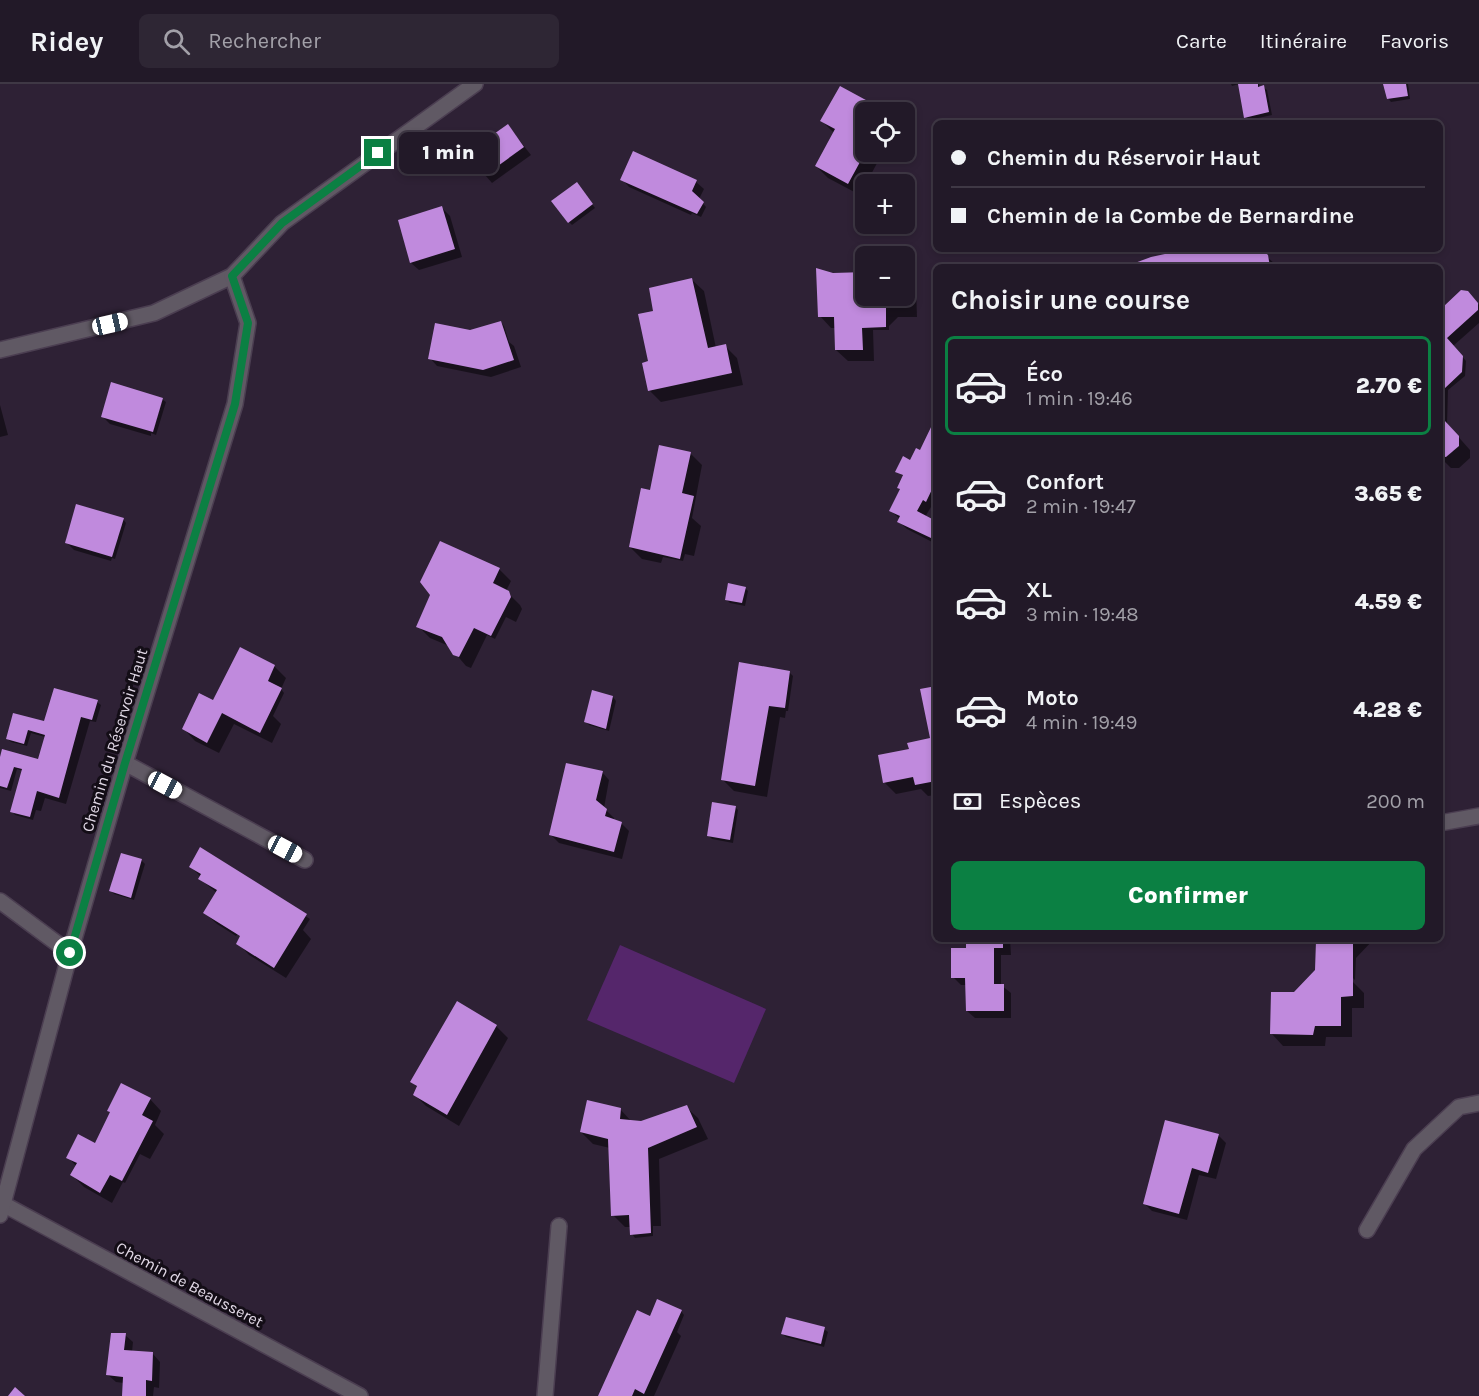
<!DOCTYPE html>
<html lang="fr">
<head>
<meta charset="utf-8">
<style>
  :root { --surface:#221928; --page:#2e2634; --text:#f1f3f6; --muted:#a2a0a8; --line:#3f3845; --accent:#0b8043 }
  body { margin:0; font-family:Karla,sans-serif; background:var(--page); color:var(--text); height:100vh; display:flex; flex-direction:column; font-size:22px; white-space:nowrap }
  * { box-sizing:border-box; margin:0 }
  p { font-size:20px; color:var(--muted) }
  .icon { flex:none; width:33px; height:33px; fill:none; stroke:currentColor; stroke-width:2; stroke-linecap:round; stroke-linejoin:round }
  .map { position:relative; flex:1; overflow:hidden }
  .drawer { position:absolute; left:933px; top:180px; width:510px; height:678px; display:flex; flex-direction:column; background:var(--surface); border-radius:9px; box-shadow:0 3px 9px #0003,0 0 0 2px var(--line) }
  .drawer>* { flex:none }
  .top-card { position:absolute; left:933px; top:36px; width:510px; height:132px; border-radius:9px; box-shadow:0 3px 9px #0003,0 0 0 2px var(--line); display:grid; align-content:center; height:132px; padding:0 18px; background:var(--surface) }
  .fabs { position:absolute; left:855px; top:18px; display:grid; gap:12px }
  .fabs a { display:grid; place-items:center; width:60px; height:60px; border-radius:9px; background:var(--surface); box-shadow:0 3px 9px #0003,0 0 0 2px var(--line); font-size:30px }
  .end { position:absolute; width:27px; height:27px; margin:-14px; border:8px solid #0b8043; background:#fff; box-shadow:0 0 0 3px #fff }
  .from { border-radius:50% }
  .bubble { position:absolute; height:42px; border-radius:9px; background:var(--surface); box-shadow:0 3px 9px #0003,0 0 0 2px var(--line); font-size:20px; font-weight:800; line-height:42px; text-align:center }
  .car { position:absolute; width:18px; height:36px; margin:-18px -9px; border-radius:8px; box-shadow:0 0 4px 2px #0007; background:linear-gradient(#fff 24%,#345 0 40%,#fff 0 76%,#345 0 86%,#fff 0) }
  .top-card b { display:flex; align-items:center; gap:21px; height:57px; font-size:22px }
  .top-card b+b { border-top:2px solid var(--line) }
  .top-card i { width:15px; height:15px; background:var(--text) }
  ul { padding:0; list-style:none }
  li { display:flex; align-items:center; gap:18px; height:99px; margin:0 12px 9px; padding:0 6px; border:3px solid transparent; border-radius:9px }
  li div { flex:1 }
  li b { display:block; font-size:22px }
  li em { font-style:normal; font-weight:800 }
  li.current { border-color:var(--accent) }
  li>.icon { width:54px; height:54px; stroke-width:1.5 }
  h2 { padding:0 18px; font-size:27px; line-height:72px }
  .pay { display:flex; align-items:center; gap:15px; height:66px; padding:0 18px; font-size:22px }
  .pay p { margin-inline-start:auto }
  .primary-button { display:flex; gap:12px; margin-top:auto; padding:12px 18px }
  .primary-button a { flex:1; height:69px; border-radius:9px; background:var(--accent); color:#fff; font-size:24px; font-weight:800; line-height:69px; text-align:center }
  header { display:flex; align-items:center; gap:36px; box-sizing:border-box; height:84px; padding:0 30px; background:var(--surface); border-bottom:2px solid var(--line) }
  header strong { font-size:28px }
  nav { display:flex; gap:33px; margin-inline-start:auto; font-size:21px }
  .search { width:420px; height:54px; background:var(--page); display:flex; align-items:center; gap:15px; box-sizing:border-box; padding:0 21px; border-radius:9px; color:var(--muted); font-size:22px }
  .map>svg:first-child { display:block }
</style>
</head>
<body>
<header>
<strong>Ridey</strong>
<div class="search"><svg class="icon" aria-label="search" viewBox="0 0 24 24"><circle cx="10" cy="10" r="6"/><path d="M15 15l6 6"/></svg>Rechercher</div>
<nav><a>Carte</a><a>Itinéraire</a><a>Favoris</a></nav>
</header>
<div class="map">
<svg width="1479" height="1312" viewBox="0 0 1479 1312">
  <rect width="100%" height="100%" fill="#2e2135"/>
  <path fill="#55266b" d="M620 861 766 925 734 999 587 936Z"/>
  <g fill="#0007">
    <path d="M1231 0H1259L1260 4 1263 3 1267 6 1272 31 1249 36 1246 33 1239 0 1232 2Z"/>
    <path d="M1385 0H1408L1410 15 1391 18 1388 14Z"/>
    <path d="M840 4 885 28H866V68H883L860 111 828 94 816 82 834 49 822 37Z"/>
    <path d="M904 39 917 51 903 77 884 68H904Z"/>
    <path d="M508 42 531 71 492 99 485 91Z"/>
    <path d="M634 69 696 98 704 105 699 115 706 123 701 133 692 129 691 131 629 103 622 95Z"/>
    <path d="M580 104 595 124 572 141 569 138Z"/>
    <path d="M442 124 450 132 462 173 419 186 411 179Z"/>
    <path d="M1190 165H1258L1275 180V183H1127L1190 168Z"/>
    <path d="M904 191 916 203 917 233H898L889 242V246H873L874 277H848L836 266V244H831L820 232 866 212H904Z"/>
    <path d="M692 196 704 207 716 264 725 262 737 274 743 301 661 318 650 307 644 280 651 278 656 231Z"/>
    <path d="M1467 208 1479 221V239L1453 262 1466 277 1465 292 1448 306 1447 340 1470 366V374L1459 384H1451L1440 373V231Z"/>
    <path d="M501 238 504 242 509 258 514 262 521 283 491 293 437 282 430 274 470 248Z"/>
    <path d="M162 315 166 318 156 351 151 349V352L110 340 103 333Z"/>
    <path d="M0 321 8 351 0 353Z"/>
    <path d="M936 342V420L934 425 931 423 925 433 936 438 934 459 907 445 899 438 900 435 891 427 901 406 904 393 897 387 911 378 920 368Z"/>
    <path d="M690 369 702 381 692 434 701 442 694 472 685 470 683 477 663 473 661 479 642 475 630 463 651 408Z"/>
    <path d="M123 435 126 439 115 475 112 474 111 477 74 466 66 458Z"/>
    <path d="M499 485 511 497 506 507 520 521 522 525 516 538 506 533 495 555 487 551 471 584 466 582 449 562 430 554 418 542Z"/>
    <path d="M745 504 748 507 745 522 730 519 726 515Z"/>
    <path d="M240 565 275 583 286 594 281 605 284 609 273 632 281 640 272 659 234 640 219 669 195 657 184 645 214 618Z"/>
    <path d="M789 588 793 592 788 627H786L785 634 780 633 767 713 734 707 722 695Z"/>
    <path d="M936 603V711L928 712 921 705 896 710 884 698 910 666 932 655Z"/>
    <path d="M613 613 616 617 609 647 589 641 586 638Z"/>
    <path d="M97 618 101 621 96 638 90 637 66 720 45 714 41 727 36 726 33 736 15 731 12 727 23 687 17 685 11 707 0 704V678L39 677 45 653 31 649 27 662 11 658 7 654Z"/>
    <path d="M602 688 609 696 604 724 614 734 613 736 621 739 629 747 622 775 559 759 551 751Z"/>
    <path d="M735 723 738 726 733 759 712 755 709 752Z"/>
    <path d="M201 765 310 835 303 846 311 855 286 894 249 871 238 859 242 852 238 850 236 852 217 840 205 829 217 809 200 795 201 793 191 783Z"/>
    <path d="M141 776 145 780 134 816 114 810 111 807Z"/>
    <path d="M959 855H1010L1011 871H1001V901L1011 909V934H975L967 927V901H961L953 893 967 866V856Z"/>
    <path d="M1320 855H1374L1356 874 1355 896 1352 893 1350 895 1364 909V924H1352V953H1326L1325 962H1283L1272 950 1295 910 1316 886Z"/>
    <path d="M496 942 508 954 459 1042 426 1022 415 1011 418 1004 412 998Z"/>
    <path d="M150 1015 161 1027 155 1041 164 1050 150 1075 140 1070 125 1099 123 1098 112 1119 84 1103 72 1091 76 1082 68 1073 96 1061Z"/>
    <path d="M686 1023 698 1034 708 1055 659 1075 661 1142H653V1152L635 1154 632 1150 631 1143H625L613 1131 610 1064 593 1060 581 1048 620 1025 632 1038 641 1039Z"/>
    <path d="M1218 1051 1226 1059 1216 1095 1199 1091 1187 1136 1152 1127 1145 1120Z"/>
    <path d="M681 1227 684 1231 677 1248 681 1252 654 1312H600L656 1236Z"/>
    <path d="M824 1245 828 1248 824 1263 786 1253 783 1250Z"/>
    <path d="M125 1251 133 1258 132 1268 153 1270 160 1278 159 1304 154 1303 153 1312H123L124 1299 116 1298 108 1291Z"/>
  </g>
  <g fill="#c08add">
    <path d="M1238 0H1258V3L1264 1 1269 28 1244 34Z"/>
    <path d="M1383 0H1406L1408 12 1387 15Z"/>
    <path d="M840 2 888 28H866V67L848 100 815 82 835 45 820 37Z"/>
    <path d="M508 40 524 63 484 92 467 69Z"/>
    <path d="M633 67 697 96 692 107 704 118 697 130 620 96Z"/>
    <path d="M577 98 593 120 568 139 551 117Z"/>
    <path d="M442 122 455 165 410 179 398 136Z"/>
    <path d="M1188 165 1262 166 1268 171 1270 183H1124L1151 173Z"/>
    <path d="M816 184 833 189 866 188V212H906V221L886 222V243L862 244 863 266H835L834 233H818Z"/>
    <path d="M692 194 708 264 726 260 732 289 648 307 642 279 648 277 638 230 653 227 649 204Z"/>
    <path d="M1461 206 1468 207 1478 219V226L1447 254 1463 272 1462 288 1444 305 1442 335H1440V230L1443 223Z"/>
    <path d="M501 237 514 276 483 286 428 275 435 239 470 246Z"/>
    <path d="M111 298 163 314 153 348 101 333Z"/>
    <path d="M1440 336H1444L1459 352V362L1446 373 1440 372Z"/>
    <path d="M933 339 936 340V397L926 418 923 416 917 427 936 437V445L931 454 897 438 900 432 889 427 900 405 897 404 903 391 895 388 903 372 910 376 916 364 920 366Z"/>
    <path d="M659 361 691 368 682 409 694 412 680 475 629 463 641 404 650 406Z"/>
    <path d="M76 420 124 434 112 473 65 459Z"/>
    <path d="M440 457 500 484 493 499 509 507 511 513 491 552 474 544 459 573 453 571 442 553 416 543 430 511 420 498Z"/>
    <path d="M728 499 746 503 742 519 725 516Z"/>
    <path d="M240 563 275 581 268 597 282 604 260 649 222 629 207 659 182 645 199 609 213 616Z"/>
    <path d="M739 578 790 587 785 624 769 622 755 702 721 696Z"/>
    <path d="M936 602V697L915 701 913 693 883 699 878 671 909 665 907 659 930 654 920 605Z"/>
    <path d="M54 604 98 616 92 636 81 633 59 714 37 707 30 733 10 728 22 685 14 683 7 704 0 702V673L2 665 38 675 45 651 28 646 24 660 6 655 13 629 44 637Z"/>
    <path d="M592 606 613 612 606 645 584 638Z"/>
    <path d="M566 679 603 687 596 716 607 725 605 732 622 738 614 768 549 751Z"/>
    <path d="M712 718 736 722 730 756 707 752Z"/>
    <path d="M200 763 307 830 274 884 236 860 240 852 203 829 217 806 198 795 201 790 189 783Z"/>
    <path d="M121 769 142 775 131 814 109 807Z"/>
    <path d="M966 855H1003V864H994V900H1004V927H966L965 894H951V864H966Z"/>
    <path d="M1318 855H1353V912L1341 913V942H1315L1313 951 1270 950 1271 908H1294L1315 886 1316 857Z"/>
    <path d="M457 917 497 941 447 1031 413 1011 417 1002 410 998Z"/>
    <path d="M121 999 151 1014 142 1031 153 1037 122 1097 110 1091 100 1109 70 1091 77 1079 66 1074 78 1050 95 1059 110 1028 107 1027Z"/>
    <path d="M587 1016 621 1024 620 1035 641 1037 687 1021 697 1043 648 1064 651 1149 630 1151 629 1131 611 1132 608 1055 580 1048Z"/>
    <path d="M1165 1036 1219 1050 1208 1089 1192 1084 1179 1130 1143 1120Z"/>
    <path d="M657 1215 682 1226 644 1310 635 1305 632 1312H598L637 1226 650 1232Z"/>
    <path d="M786 1233 825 1243 821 1260 781 1250Z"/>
    <path d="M111 1249H126L124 1266 153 1268 152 1297 146 1296V1312H122L123 1293 106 1291Z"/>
    <path d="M15 1303 25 1312H8Z"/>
  </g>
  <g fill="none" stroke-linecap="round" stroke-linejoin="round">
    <defs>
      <path id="service" d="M125 679 305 776"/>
      <g id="minor">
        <path d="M0 266 154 229 232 192 282 139 475 0"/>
        <path d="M1440 739 1479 732"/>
        <path d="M0 817 70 869"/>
        <path d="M3 1120 360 1312"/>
        <path d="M0 1131 70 869 125 679 235 320 248 239 232 192"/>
        <path d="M1367 1146 1414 1065 1459 1023 1479 1019"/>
        <path d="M545 1312 559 1142"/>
      </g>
    </defs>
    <use href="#service" stroke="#4b3e51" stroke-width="18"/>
    <use href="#minor" stroke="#4b3e51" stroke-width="18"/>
    <use href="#service" stroke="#605964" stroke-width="15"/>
    <use href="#minor" stroke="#605964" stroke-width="15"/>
  </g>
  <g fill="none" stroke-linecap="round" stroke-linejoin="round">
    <path stroke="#0b8043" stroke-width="8" d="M70 869 125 679 235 320 248 239 232 192 282 139 378 69"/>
  </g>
  <g text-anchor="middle" stroke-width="6" stroke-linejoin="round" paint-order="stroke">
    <g font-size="16" fill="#e1d8e6" stroke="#130d16">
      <text transform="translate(114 656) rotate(-73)" y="6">Chemin du Réservoir Haut</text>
      <text transform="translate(190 1200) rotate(28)" y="6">Chemin de Beausseret</text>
    </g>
  </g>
</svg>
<div class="fabs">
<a><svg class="icon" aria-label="locate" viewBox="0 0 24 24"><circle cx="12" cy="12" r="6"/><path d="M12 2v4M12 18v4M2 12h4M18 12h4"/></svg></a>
<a>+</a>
<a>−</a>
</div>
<i class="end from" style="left:70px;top:869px"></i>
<i class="end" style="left:378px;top:69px"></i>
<div class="bubble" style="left:399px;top:48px;width:99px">1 min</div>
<i class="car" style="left:110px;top:240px;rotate:77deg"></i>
<i class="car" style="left:165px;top:701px;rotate:118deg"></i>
<i class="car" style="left:285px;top:765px;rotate:118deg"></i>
<div class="top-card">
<b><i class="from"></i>Chemin du Réservoir Haut</b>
<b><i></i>Chemin de la Combe de Bernardine</b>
</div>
<section class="drawer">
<h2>Choisir une course</h2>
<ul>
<li class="current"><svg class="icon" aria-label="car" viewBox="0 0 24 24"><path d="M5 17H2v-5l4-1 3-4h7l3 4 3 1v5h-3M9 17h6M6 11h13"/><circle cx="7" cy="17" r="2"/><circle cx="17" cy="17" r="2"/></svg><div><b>Éco</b><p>1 min · 19:46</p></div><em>2.70 €</em></li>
<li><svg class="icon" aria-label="car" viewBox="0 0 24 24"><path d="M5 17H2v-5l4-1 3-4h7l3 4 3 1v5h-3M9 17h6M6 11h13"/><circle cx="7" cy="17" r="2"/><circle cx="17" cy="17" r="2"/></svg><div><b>Confort</b><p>2 min · 19:47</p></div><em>3.65 €</em></li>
<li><svg class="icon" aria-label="car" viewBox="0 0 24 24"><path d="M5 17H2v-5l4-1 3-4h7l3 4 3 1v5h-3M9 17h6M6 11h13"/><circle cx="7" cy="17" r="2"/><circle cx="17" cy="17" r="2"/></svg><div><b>XL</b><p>3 min · 19:48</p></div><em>4.59 €</em></li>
<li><svg class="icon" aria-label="car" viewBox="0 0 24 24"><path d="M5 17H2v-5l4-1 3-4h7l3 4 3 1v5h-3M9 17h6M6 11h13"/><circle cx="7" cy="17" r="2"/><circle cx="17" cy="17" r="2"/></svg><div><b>Moto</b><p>4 min · 19:49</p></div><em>4.28 €</em></li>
</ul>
<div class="pay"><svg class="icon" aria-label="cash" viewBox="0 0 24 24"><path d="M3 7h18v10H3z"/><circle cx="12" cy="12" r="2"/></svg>Espèces<p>200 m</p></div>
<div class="primary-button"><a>Confirmer</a></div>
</section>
</div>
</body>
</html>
